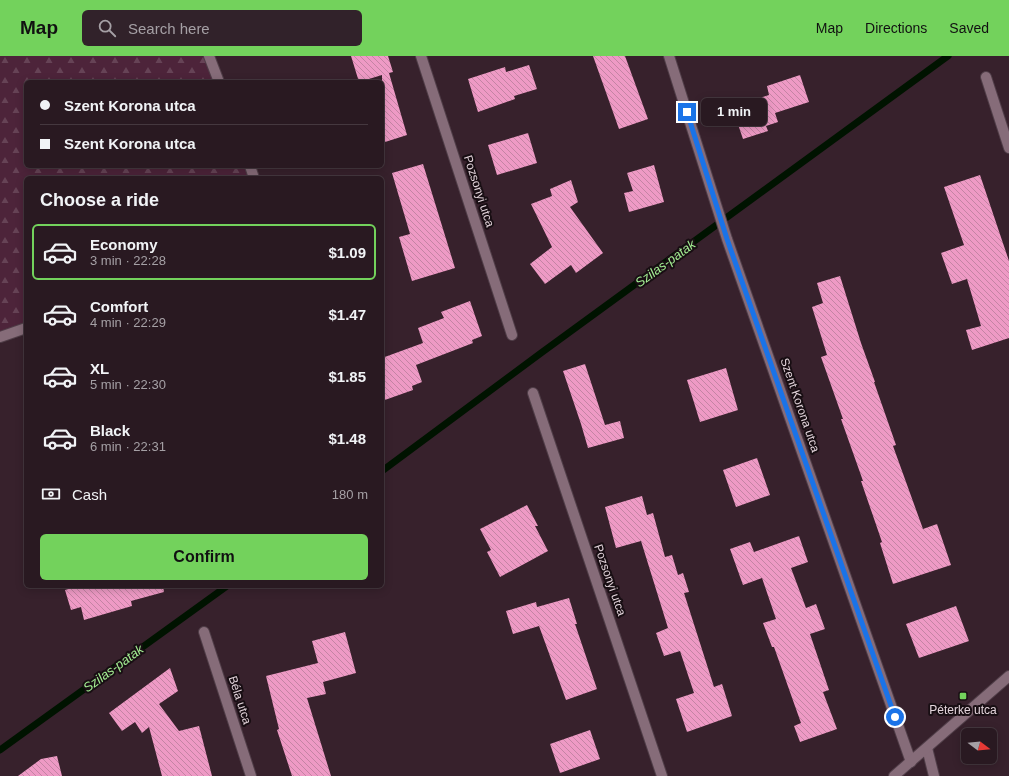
<!DOCTYPE html>
<html lang="en">
<head>
<meta charset="utf-8">
<style>
  :root { --surface:#291921; --page:#31222a; --text:#f1f3f6; --muted:#a5a0a5; --line:#45383f; --accent:#73d25c }
  body { margin:0; font-family:Helvetica,sans-serif; background:var(--page); color:var(--text); height:100vh; display:flex; flex-direction:column; font-size:15px; white-space:nowrap }
  * { box-sizing:border-box; margin:0 }
  p { font-size:13px; color:var(--muted) }
  .icon { flex:none; width:22px; height:22px; fill:none; stroke:currentColor; stroke-width:2; stroke-linecap:round; stroke-linejoin:round }
  .map { position:relative; flex:1; overflow:hidden }
  .sheet { position:absolute; left:24px; top:120px; width:360px; height:412px; display:flex; flex-direction:column; background:var(--surface); border-radius:6px; box-shadow:0 2px 10px #0003,0 0 0 1px var(--line) }
  .sheet>* { flex:none }
  .banner { position:absolute; left:24px; top:24px; width:360px; height:88px; border-radius:6px; box-shadow:0 2px 10px #0003,0 0 0 1px var(--line); display:grid; align-content:center; height:88px; padding:0 16px; background:var(--surface) }
  .needle { width:26px; rotate:106deg }
  .fabs { position:absolute; left:961px; top:672px; display:grid; gap:8px }
  .fabs a { display:grid; place-items:center; width:36px; height:36px; border-radius:6px; background:var(--surface); box-shadow:0 2px 10px #0003,0 0 0 1px var(--line); font-size:20px }
  .end { position:absolute; width:18px; height:18px; margin:-9px; border:5px solid #1a73e8; background:#fff; box-shadow:0 0 0 2px #fff }
  .from { border-radius:50% }
  .bubble { position:absolute; height:28px; border-radius:6px; background:var(--surface); box-shadow:0 2px 10px #0003,0 0 0 1px var(--line); font-size:13px; font-weight:700; line-height:28px; text-align:center }
  .banner b { display:flex; align-items:center; gap:14px; height:38px; font-size:15px }
  .banner b+b { border-top:1px solid var(--line) }
  .banner i { width:10px; height:10px; background:var(--text) }
  ul { padding:0; list-style:none }
  li { display:flex; align-items:center; gap:12px; height:56px; margin:0 8px 6px; padding:0 8px; border:2px solid transparent; border-radius:6px }
  li div { flex:1 }
  li b { display:block; font-size:15px }
  li em { font-style:normal; font-weight:700 }
  li.on { border-color:var(--accent) }
  li>.icon { width:36px; height:36px; stroke-width:1.5 }
  h2 { padding:0 16px; font-size:18px; line-height:48px }
  .pay { display:flex; align-items:center; gap:10px; height:44px; padding:0 16px; font-size:15px }
  .pay p { margin-inline-start:auto }
  .button { display:flex; gap:8px; margin-top:auto; padding:8px 16px }
  .button a { flex:1; height:46px; border-radius:6px; background:var(--accent); color:#111; font-size:16px; font-weight:700; line-height:46px; text-align:center }
  header { display:flex; align-items:center; gap:24px; box-sizing:border-box; height:56px; padding:0 20px; background:var(--accent); color:#111 }
  header strong { font-size:19px }
  nav { display:flex; gap:22px; margin-inline-start:auto; font-size:14px }
  .search { width:280px; height:36px; background:var(--page); display:flex; align-items:center; gap:10px; box-sizing:border-box; padding:0 14px; border-radius:6px; color:var(--muted); font-size:15px }
  .map>svg:first-child { display:block }
</style>
</head>
<body>
<header>
<strong>Map</strong>
<div class="search"><svg class="icon" aria-label="search" viewBox="0 0 24 24"><circle cx="10" cy="10" r="6"/><path d="M15 15l6 6"/></svg>Search here</div>
<nav><a>Map</a><a>Directions</a><a>Saved</a></nav>
</header>
<div class="map">
<svg width="1009" height="720" viewBox="0 0 1009 720">
  <defs>
    <pattern id="forest-firs" width="22" height="20" patternUnits="userSpaceOnUse"><rect width="22" height="20" fill="#4d243a"/><path d="M5 1l3.5 6h-7zM16 11l3.5 6h-7z" fill="#664356"/></pattern>
    <pattern id="building-back-hatch" width="6" height="6" patternUnits="userSpaceOnUse"><rect width="6" height="6" fill="#ee9ac5"/><path d="M-1 5l2 2M0 0l6 6M5-1l2 2" fill="none" stroke="#c484a4"/></pattern>
  </defs>
  <rect width="100%" height="100%" fill="#37212c"/>
  <path fill="url(#forest-firs)" d="M0 0H209L219 26H26V110H250L254 122H26V272L0 281Z"/>
  <g fill="none" stroke-linecap="round" stroke-linejoin="round">
    <g stroke="#001300" stroke-width="7">
      <path d="M382 415 541 297 948 0"/>
      <path d="M0 694 227 530"/>
    </g>
  </g>
  <g fill="url(#building-back-hatch)">
    <path d="M351 0H388L393 16 389 17 407 79 382 87V19L359 26Z"/>
    <path d="M593 0H625L648 63 619 73Z"/>
    <path d="M529 9 537 33 514 40 515 43 478 56 468 23 505 11 506 16Z"/>
    <path d="M800 19 809 46 775 57 778 66 766 70 768 75 743 83 732 51 769 39 767 30Z"/>
    <path d="M528 77 537 107 497 119 488 89Z"/>
    <path d="M423 108 455 212 412 225 399 181 410 178 392 117Z"/>
    <path d="M654 109 664 146 629 156 624 137 633 135 627 117Z"/>
    <path d="M980 119 1009 205V282L972 294 966 274 981 270 967 223 952 228 941 197 964 189 944 131Z"/>
    <path d="M571 124 578 146 570 151 603 197 576 217 571 209 545 228 530 208 552 191 531 148 552 140 550 133Z"/>
    <path d="M840 220 861 287 875 326H874L896 389 893 390 923 473 937 468 951 509 893 528 880 487 882 486 861 425H863L841 363H843L821 301 827 299 812 251 823 247 817 227Z"/>
    <path d="M470 245 482 280 472 284 473 287 416 309 422 326 412 330 413 334 382 345V302L423 287 418 272 444 262 441 256Z"/>
    <path d="M585 308 605 369 620 365 624 382 588 392 581 368 563 315Z"/>
    <path d="M726 312 738 354 700 366 687 324Z"/>
    <path d="M757 402 770 439 736 451 723 414Z"/>
    <path d="M642 440 647 459 653 457 665 501 672 499 678 519 683 517 689 536 684 537 714 631 722 628 732 660 687 676 676 643 694 637 680 595 664 600 656 577 668 572 641 485 616 492 605 451Z"/>
    <path d="M527 449 538 470H535L548 495 500 521 487 496 491 494 480 473Z"/>
    <path d="M799 480 808 506 791 512 806 552 816 548 825 573 810 578 829 634 823 636 837 673 800 686 794 670 801 667 774 591H772L763 567 776 563 762 522 743 529 730 493 750 486 754 496Z"/>
    <path d="M79 530H163L164 536 131 545 132 550 84 564 81 551 71 554 65 534Z"/>
    <path d="M569 542 577 568H575L597 633 566 644 539 570 513 578 506 555 536 546 537 551Z"/>
    <path d="M956 550 969 585 919 602 906 568Z"/>
    <path d="M345 576 356 617 323 626 326 638 307 642 331 720H292L277 674 279 673 266 620 318 607 312 585Z"/>
    <path d="M170 612 178 635 159 648 179 675 199 670 212 720H162L149 671 142 677 135 666 122 675 109 657Z"/>
    <path d="M590 674 600 703 560 717 550 688Z"/>
    <path d="M57 700 62 720H18L41 703Z"/>
  </g>
  <g fill="none" stroke-linecap="round" stroke-linejoin="round">
    <defs>
      <g id="street">
        <path d="M209 0 219 26"/>
        <path d="M421 0 512 279"/>
        <path d="M669 0 714 142 727 183 911 706"/>
        <path d="M986 21 1009 92"/>
        <path d="M250 110 254 122"/>
        <path d="M0 281 26 272"/>
        <path d="M533 337 662 720"/>
        <path d="M204 576 251 720"/>
        <path d="M927 692 934 720"/>
      </g>
      <path id="secondary" d="M894 720 1009 620"/>
    </defs>
    <use href="#street" stroke="#503e48" stroke-width="12"/>
    <use href="#secondary" stroke="#503e48" stroke-width="12"/>
    <use href="#street" stroke="#866c79" stroke-width="10"/>
    <use href="#secondary" stroke="#866c79" stroke-width="10"/>
  </g>
  <g fill="none" stroke-linecap="round" stroke-linejoin="round">
    <path stroke="#1a73e8" stroke-width="5" d="M687 56 727 183 895 661"/>
  </g>
  <rect fill="#73d25c" stroke="#180e13" stroke-width="1.5" x="959" y="636" width="8" height="8" rx="2"/>
  <g text-anchor="middle" stroke-width="4" stroke-linejoin="round" paint-order="stroke">
    <g font-size="12" fill="#e3d4db" stroke="#180e13">
      <text transform="translate(479 135) rotate(72)" y="4">Pozsonyi utca</text>
      <text transform="translate(800 349) rotate(71)" y="4">Szent Korona utca</text>
      <text transform="translate(610 524) rotate(71)" y="4">Pozsonyi utca</text>
      <text transform="translate(240 644) rotate(72)" y="4">Béla utca</text>
    </g>
    <g font-size="12" fill="#e3d4db" stroke="#180e13">
      <text x="963" y="658">Péterke utca</text>
    </g>
    <g font-size="13" font-style="italic" fill="#a5f094" stroke="#180e13">
      <text transform="translate(665 207) rotate(-36)" y="5">Szilas-patak</text>
      <text transform="translate(113 612) rotate(-36)" y="5">Szilas-patak</text>
    </g>
  </g>
</svg>
<div class="fabs">
<a><svg class="needle" viewBox="-14 -14 28 28"><path d="M0-13l5 13h-10z" fill="#e53935"/><path d="M0 13l5-13h-10z" fill="#a5a0a5"/></svg></a>
</div>
<i class="end from" style="left:895px;top:661px"></i>
<i class="end" style="left:687px;top:56px"></i>
<div class="bubble" style="left:701px;top:42px;width:66px">1 min</div>
<div class="banner">
<b><i class="from"></i>Szent Korona utca</b>
<b><i></i>Szent Korona utca</b>
</div>
<section class="sheet">
<h2>Choose a ride</h2>
<ul>
<li class="on"><svg class="icon" aria-label="car" viewBox="0 0 24 24"><path d="M5 17H2v-5l4-1 3-4h7l3 4 3 1v5h-3M9 17h6M6 11h13"/><circle cx="7" cy="17" r="2"/><circle cx="17" cy="17" r="2"/></svg><div><b>Economy</b><p>3 min · 22:28</p></div><em>$1.09</em></li>
<li><svg class="icon" aria-label="car" viewBox="0 0 24 24"><path d="M5 17H2v-5l4-1 3-4h7l3 4 3 1v5h-3M9 17h6M6 11h13"/><circle cx="7" cy="17" r="2"/><circle cx="17" cy="17" r="2"/></svg><div><b>Comfort</b><p>4 min · 22:29</p></div><em>$1.47</em></li>
<li><svg class="icon" aria-label="car" viewBox="0 0 24 24"><path d="M5 17H2v-5l4-1 3-4h7l3 4 3 1v5h-3M9 17h6M6 11h13"/><circle cx="7" cy="17" r="2"/><circle cx="17" cy="17" r="2"/></svg><div><b>XL</b><p>5 min · 22:30</p></div><em>$1.85</em></li>
<li><svg class="icon" aria-label="car" viewBox="0 0 24 24"><path d="M5 17H2v-5l4-1 3-4h7l3 4 3 1v5h-3M9 17h6M6 11h13"/><circle cx="7" cy="17" r="2"/><circle cx="17" cy="17" r="2"/></svg><div><b>Black</b><p>6 min · 22:31</p></div><em>$1.48</em></li>
</ul>
<div class="pay"><svg class="icon" aria-label="cash" viewBox="0 0 24 24"><path d="M3 7h18v10H3z"/><circle cx="12" cy="12" r="2"/></svg>Cash<p>180 m</p></div>
<div class="button"><a>Confirm</a></div>
</section>
</div>
</body>
</html>
